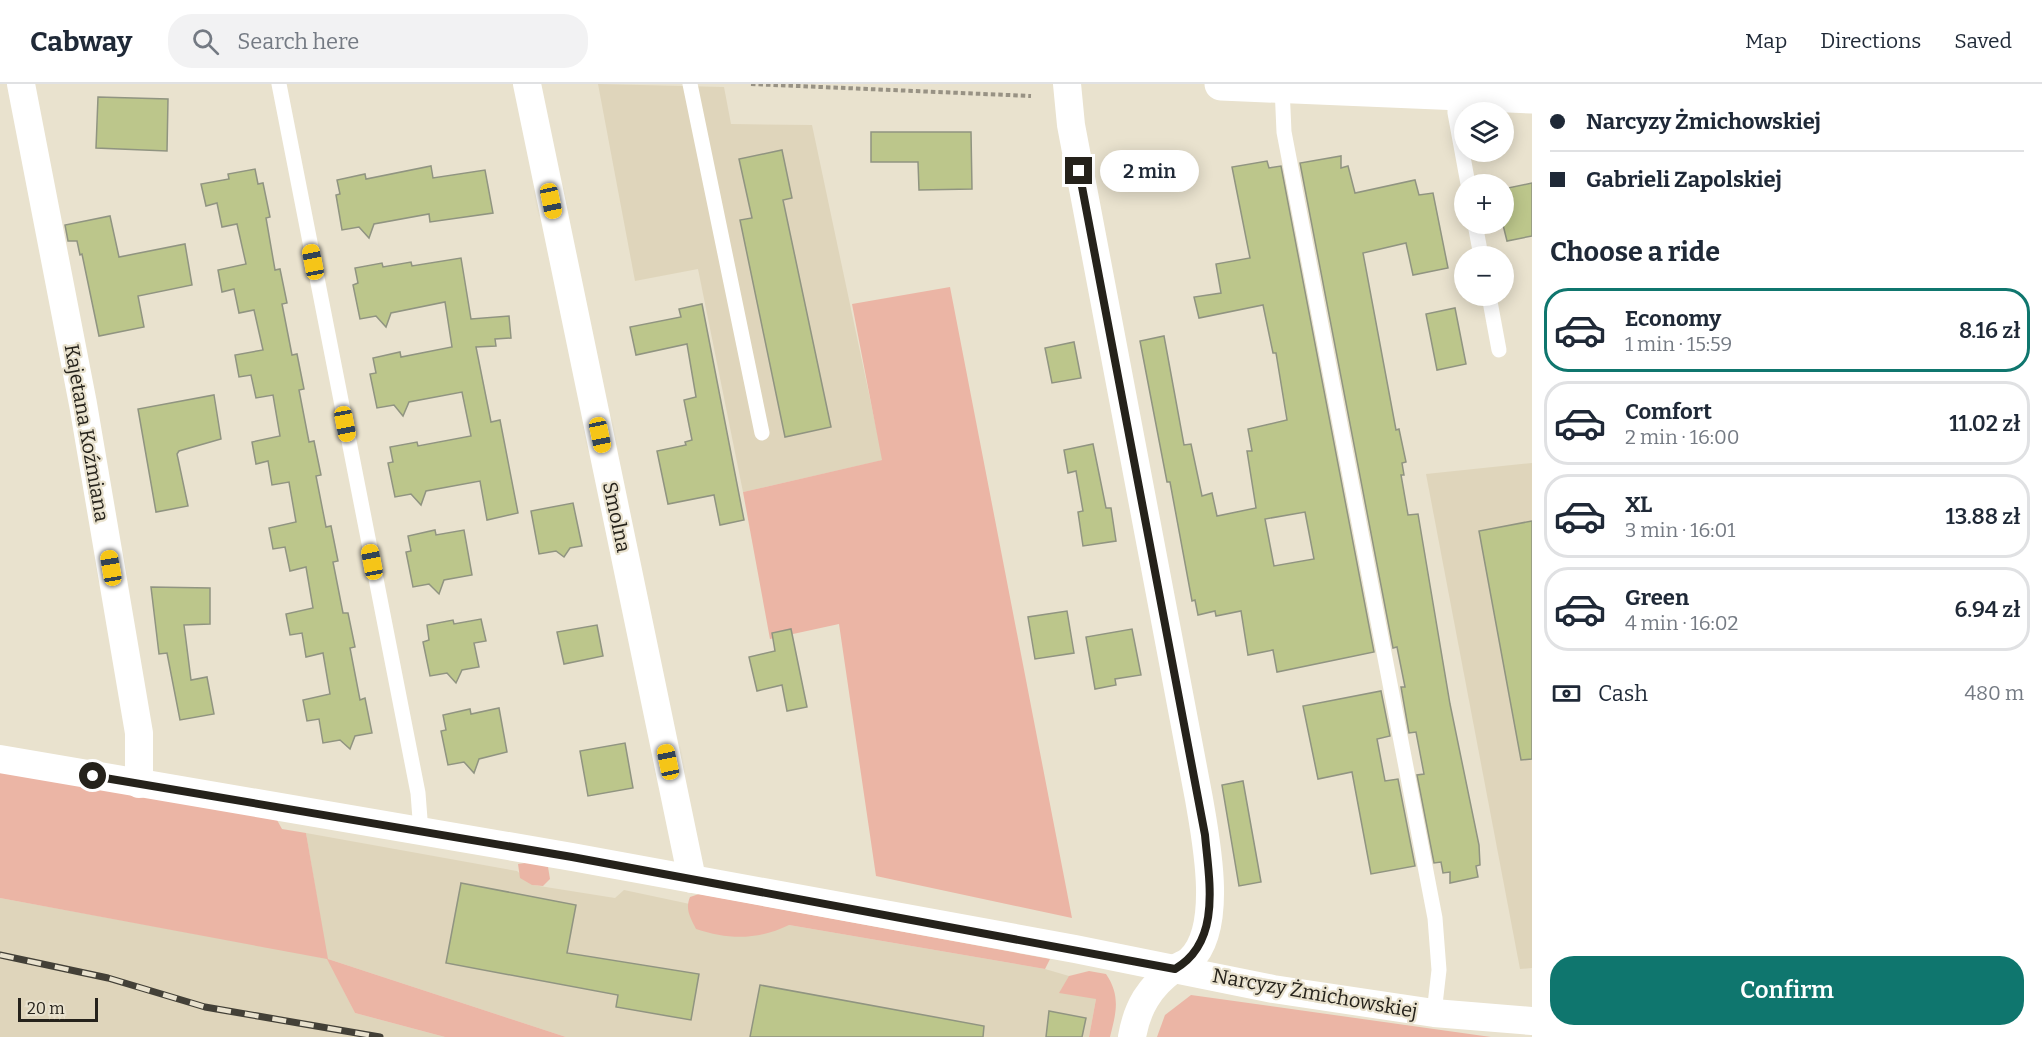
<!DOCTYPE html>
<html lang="en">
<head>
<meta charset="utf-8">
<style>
  :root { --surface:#fff; --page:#f2f2f3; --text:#1f2937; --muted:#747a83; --line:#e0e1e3; --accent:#0f766e }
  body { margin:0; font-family:Bitter,serif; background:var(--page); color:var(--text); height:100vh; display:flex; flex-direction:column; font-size:22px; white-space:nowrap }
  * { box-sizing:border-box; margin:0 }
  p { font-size:20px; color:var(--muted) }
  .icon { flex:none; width:33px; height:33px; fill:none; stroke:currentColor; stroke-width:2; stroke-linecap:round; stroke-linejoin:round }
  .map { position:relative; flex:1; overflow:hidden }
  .side { display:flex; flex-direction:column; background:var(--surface); width:510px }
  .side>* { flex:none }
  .guide { display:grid; align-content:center; height:132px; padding:0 18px; background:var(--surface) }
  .controls { position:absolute; left:1454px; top:18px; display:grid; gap:12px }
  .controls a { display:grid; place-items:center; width:60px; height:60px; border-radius:50%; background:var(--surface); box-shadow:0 3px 15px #0003; font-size:30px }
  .scale { position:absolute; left:18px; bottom:15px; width:80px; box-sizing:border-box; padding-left:6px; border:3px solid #25221b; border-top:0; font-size:16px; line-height:21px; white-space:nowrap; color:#25221b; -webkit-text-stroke:4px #e9e2ce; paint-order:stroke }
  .end { position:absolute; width:27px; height:27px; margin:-14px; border:8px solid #25221b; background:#fff; box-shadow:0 0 0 3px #fff }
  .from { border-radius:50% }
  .bubble { position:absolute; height:42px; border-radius:21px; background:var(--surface); box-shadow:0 3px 15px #0003; font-size:20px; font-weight:600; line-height:42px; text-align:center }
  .car { position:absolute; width:18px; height:36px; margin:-18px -9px; border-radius:8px; box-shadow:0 0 4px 2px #0007; background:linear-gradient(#f5c518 24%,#345 0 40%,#f5c518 0 76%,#345 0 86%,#f5c518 0) }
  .guide b { display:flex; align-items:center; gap:21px; height:57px; font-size:22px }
  .guide b+b { border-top:2px solid var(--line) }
  .guide i { width:15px; height:15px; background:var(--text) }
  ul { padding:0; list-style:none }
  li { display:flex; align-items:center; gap:18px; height:84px; margin:0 12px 9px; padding:0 6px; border:3px solid var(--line); border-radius:24px }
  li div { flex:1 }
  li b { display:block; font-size:22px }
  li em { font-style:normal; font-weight:600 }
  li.on { border-color:var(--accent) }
  li>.icon { width:54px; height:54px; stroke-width:1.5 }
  h2 { padding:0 18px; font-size:27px; line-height:72px }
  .pay { display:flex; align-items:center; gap:15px; height:66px; padding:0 18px; font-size:22px }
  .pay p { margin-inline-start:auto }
  .action { display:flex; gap:12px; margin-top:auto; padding:12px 18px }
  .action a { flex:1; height:69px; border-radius:24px; background:var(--accent); color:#fff; font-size:24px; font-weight:600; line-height:69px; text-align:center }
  header { display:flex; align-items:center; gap:36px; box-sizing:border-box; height:84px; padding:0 30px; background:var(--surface); border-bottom:2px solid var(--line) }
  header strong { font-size:28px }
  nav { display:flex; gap:33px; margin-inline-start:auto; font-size:21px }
  .search { width:420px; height:54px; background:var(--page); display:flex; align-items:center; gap:15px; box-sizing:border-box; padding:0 21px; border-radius:24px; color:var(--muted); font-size:22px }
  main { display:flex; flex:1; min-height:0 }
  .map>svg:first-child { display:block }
</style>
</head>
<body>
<header>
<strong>Cabway</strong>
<div class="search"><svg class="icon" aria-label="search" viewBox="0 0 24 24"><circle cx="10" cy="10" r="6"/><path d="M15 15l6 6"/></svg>Search here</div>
<nav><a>Map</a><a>Directions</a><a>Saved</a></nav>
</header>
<main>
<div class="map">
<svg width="1532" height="953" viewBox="0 0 1532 953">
  <rect width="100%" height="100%" fill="#e9e2ce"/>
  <g fill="#dfd5bb">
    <path d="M598 0 724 3 731 40 812 41 883 376 743 408 698 185 635 197Z"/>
    <path d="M1532 379V884L1520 885 1426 390Z"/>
    <path d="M306 749 517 787 533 801 615 814 624 806 789 841 1045 885 1069 892 1096 915 1089 953H566L328 875 355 929 445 953H0V814L327 874Z"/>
  </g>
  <g fill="#ebb5a5">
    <path d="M950 203 1072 834 876 792 839 540 770 555 743 408 882 376 852 220Z"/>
    <path d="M0 686 277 736 282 745 306 749 328 875 566 953H445L355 929 327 875 0 814Z"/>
    <path d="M532 778 548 783 550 795 543 802 532 801 520 794 518 780Z"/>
    <path d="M699 810 1050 875 1045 885 789 841C758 856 729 856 696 845 690 833 685 825 690 813Z"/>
    <path d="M1089 887 1106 890C1121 912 1116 929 1110 953H1089L1096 915 1059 909 1069 892Z"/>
    <path d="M1191 911 1491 953H1157L1165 931Z"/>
  </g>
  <g fill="#bcc68b" stroke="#909481" stroke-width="1.5" fill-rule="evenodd">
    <path d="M98 13 168 15 167 67 96 64Z"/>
    <path d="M871 48H971L972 105 919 106 918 78H871Z"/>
    <path d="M782 66 792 114 783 116 831 343 785 353 740 136 752 134 739 75Z"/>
    <path d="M1341 72V84L1348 82 1355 109 1415 96 1419 111 1433 109 1448 184 1413 191 1406 159 1363 169 1396 346 1399 345 1406 378 1402 379 1404 391H1401L1408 431 1418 430 1450 620 1479 761 1480 781 1476 782 1478 793 1450 799V788L1443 789 1441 778 1434 779 1417 691 1424 690 1416 648 1409 649 1401 603H1405L1397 563 1393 564 1300 79Z"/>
    <path d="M1267 77 1269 84 1281 82 1374 568 1277 588 1273 566 1248 571 1241 527 1216 532 1215 527 1198 531 1195 516 1192 517 1170 398H1167L1140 257 1164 252 1184 361 1191 360 1202 412 1212 409 1217 432 1256 424 1247 367H1252L1248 345 1287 336 1276 269H1273L1263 221 1199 234 1194 213 1221 209 1216 180 1250 174 1232 83ZM1305 428 1314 475 1274 482 1265 435Z"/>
    <path d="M431 82 433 94 485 86 493 129 430 138 429 130 374 140 369 154 359 143 342 146 336 111 340 110 337 96 365 90 366 95Z"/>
    <path d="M255 85 258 100 263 99 270 133 266 134 275 186 280 185 287 219 282 220 292 271 297 270 304 305 299 306 309 358 314 357 321 391 316 392 326 443 331 442 338 477 333 478 343 529H348L355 563 350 564 360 616 365 614 372 649 355 652 350 665 340 656 323 659 319 635 307 637 303 616 330 610 323 569 306 573 302 549 290 551 286 530 313 524 306 483 290 487 285 463 273 465 269 444 296 438 289 398 272 401 268 377 256 380 252 358 280 352 273 311 256 314 251 291 239 293 235 271 263 266 254 226 239 229 234 205 222 208 218 186 246 180 237 140 222 143 217 119 206 122 201 100 229 95 228 90Z"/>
    <path d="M1532 99V152L1507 157 1503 141V105Z"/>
    <path d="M110 132 119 173 185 160 192 201 138 212 144 243 99 252 82 170 80 171 77 157H68L65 141Z"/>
    <path d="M461 174 471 235 509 232 511 254 495 255 496 262 476 263 491 338 500 336 518 429 487 436 480 397 426 407 421 421 411 410 395 413 388 379 393 378 390 363 417 358 418 362 471 352 462 308 409 318 403 332 394 321 377 324 370 290 376 289 373 274 400 268 401 273 452 263 445 218 391 229 386 243 376 232 360 235 353 201 358 199 355 184 382 179 383 183 411 178 412 182Z"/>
    <path d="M702 220 744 436 720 441 714 411 668 420 657 367 686 361 685 358 692 356 684 316 696 313 687 260 636 271 630 243 681 233 679 225Z"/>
    <path d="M1455 224 1466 280 1437 286 1426 230Z"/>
    <path d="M1074 258 1081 294 1052 299 1045 264Z"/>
    <path d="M214 311 221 355 179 367 177 370 188 422 156 428 138 325Z"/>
    <path d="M1093 360 1106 424H1111L1116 457 1083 462 1078 428 1083 427 1076 387 1068 389 1064 366Z"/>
    <path d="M573 419 582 462 570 464 564 473 556 467 539 470 531 427Z"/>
    <path d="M1532 437V675L1521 676 1479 447Z"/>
    <path d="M435 446 436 451 464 446 472 491 444 496 439 510 429 500 413 503 406 468 411 467 408 452Z"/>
    <path d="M151 503 210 504V540L184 541 191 596 207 593 214 630 180 636 167 569 159 570Z"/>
    <path d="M1067 527 1074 569 1035 575 1028 533Z"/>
    <path d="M481 535 486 557 474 559 479 583 462 586 456 599 447 589 430 592 423 558 429 556 427 541 453 536 454 540Z"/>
    <path d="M597 541 603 572 564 580 557 548Z"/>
    <path d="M791 545 807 623 787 627 782 601 757 607 749 573 775 567 772 549Z"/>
    <path d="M1132 545 1141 591 1115 595 1116 601 1095 605 1086 553Z"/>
    <path d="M1381 607 1390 652 1377 655 1385 697 1398 695 1415 782 1371 790 1352 688 1318 695 1303 622Z"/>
    <path d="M499 624 507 668 479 675 474 689 464 678 448 681 441 647 446 646 443 631 470 625 471 630Z"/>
    <path d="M625 659 633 704 588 712 580 667Z"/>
    <path d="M1243 697 1261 798 1239 802 1222 701Z"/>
    <path d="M461 799 576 821 567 869 699 890 691 936 616 923 618 911 446 879Z"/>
    <path d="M760 901 984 942 983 953H750Z"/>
    <path d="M1049 927 1086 934 1082 953H1046Z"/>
  </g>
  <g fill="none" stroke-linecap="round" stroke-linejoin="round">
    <path stroke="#989284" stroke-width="4" stroke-dasharray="4.5 3" stroke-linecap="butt" d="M751 0 1031 12"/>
    <g stroke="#fff" stroke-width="15">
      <path d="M279 0 418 709 421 748"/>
      <path d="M690 0 762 349"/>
      <path d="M1282 3 1284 48 1435 834 1439 886 1434 929"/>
      <path d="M1455 10V29L1468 100"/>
      <path d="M1475 140 1481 172"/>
      <path d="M1489 212 1499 266"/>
    </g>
    <g stroke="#fff" stroke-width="28">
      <path d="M21 0 83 320 139 649V700"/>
      <path d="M527 0 692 795"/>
      <path d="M1067 0 1071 41 1199 715C1206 756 1224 844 1190 876 1186 880 1179 882 1174 885 1149 903 1137 924 1132 953"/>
      <path d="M0 675 572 773 1075 865 1273 905 1434 929 1532 937"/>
    </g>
    <path stroke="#fff" stroke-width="33" d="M1221 0 1532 13"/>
    <defs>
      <path id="rail" d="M0 871 108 894 205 923 380 953"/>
    </defs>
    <use href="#rail" stroke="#434037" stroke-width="7"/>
    <use href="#rail" stroke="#e9e2ce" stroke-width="4.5" stroke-dasharray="14" stroke-linecap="butt"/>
  </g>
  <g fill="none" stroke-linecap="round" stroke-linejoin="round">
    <path stroke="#25221b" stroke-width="8" d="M93 692 572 773 1175 885C1222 858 1209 796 1205 751L1079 87"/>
  </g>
  <g text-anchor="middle" stroke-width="4.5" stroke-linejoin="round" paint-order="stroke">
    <g font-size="20" fill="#25221b" stroke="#e9e2ce">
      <text transform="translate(87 349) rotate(80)" y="7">Kajetana Koźmiana</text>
      <text transform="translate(617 433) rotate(78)" y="7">Smolna</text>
      <text transform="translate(1315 909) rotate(10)" y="7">Narcyzy Żmichowskiej</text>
    </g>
  </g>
</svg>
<div class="controls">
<a><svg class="icon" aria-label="layers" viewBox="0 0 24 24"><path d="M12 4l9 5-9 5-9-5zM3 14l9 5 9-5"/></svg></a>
<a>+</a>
<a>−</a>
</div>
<div class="scale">20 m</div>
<i class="end from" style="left:93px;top:692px"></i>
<i class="end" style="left:1079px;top:87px"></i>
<div class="bubble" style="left:1100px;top:66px;width:99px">2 min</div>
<i class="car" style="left:551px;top:117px;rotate:168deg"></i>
<i class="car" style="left:313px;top:178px;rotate:349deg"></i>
<i class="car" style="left:345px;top:340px;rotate:169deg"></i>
<i class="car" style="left:600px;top:351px;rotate:168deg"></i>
<i class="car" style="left:372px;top:478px;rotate:349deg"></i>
<i class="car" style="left:111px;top:484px;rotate:350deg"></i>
<i class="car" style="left:668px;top:678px;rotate:348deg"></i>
</div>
<section class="side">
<div class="guide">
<b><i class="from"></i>Narcyzy Żmichowskiej</b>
<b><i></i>Gabrieli Zapolskiej</b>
</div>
<h2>Choose a ride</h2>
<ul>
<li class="on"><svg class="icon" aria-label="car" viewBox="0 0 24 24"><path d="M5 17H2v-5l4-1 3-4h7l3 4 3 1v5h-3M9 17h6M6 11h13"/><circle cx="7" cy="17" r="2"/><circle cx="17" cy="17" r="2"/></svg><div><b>Economy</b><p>1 min · 15:59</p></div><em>8.16 zł</em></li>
<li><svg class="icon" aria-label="car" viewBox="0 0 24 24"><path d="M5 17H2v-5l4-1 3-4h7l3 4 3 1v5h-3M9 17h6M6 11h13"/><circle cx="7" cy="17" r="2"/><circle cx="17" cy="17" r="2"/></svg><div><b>Comfort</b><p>2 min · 16:00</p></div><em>11.02 zł</em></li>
<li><svg class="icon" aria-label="car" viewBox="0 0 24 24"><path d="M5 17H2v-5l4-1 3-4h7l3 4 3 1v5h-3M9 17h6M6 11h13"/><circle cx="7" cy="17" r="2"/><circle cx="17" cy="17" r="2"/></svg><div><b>XL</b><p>3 min · 16:01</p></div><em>13.88 zł</em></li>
<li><svg class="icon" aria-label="car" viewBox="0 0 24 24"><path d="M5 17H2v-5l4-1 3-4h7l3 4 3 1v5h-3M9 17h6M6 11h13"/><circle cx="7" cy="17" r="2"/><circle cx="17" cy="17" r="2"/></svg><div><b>Green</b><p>4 min · 16:02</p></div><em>6.94 zł</em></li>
</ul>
<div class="pay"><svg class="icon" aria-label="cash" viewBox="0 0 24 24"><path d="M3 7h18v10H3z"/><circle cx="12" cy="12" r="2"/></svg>Cash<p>480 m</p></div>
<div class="action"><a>Confirm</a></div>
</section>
</main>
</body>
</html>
